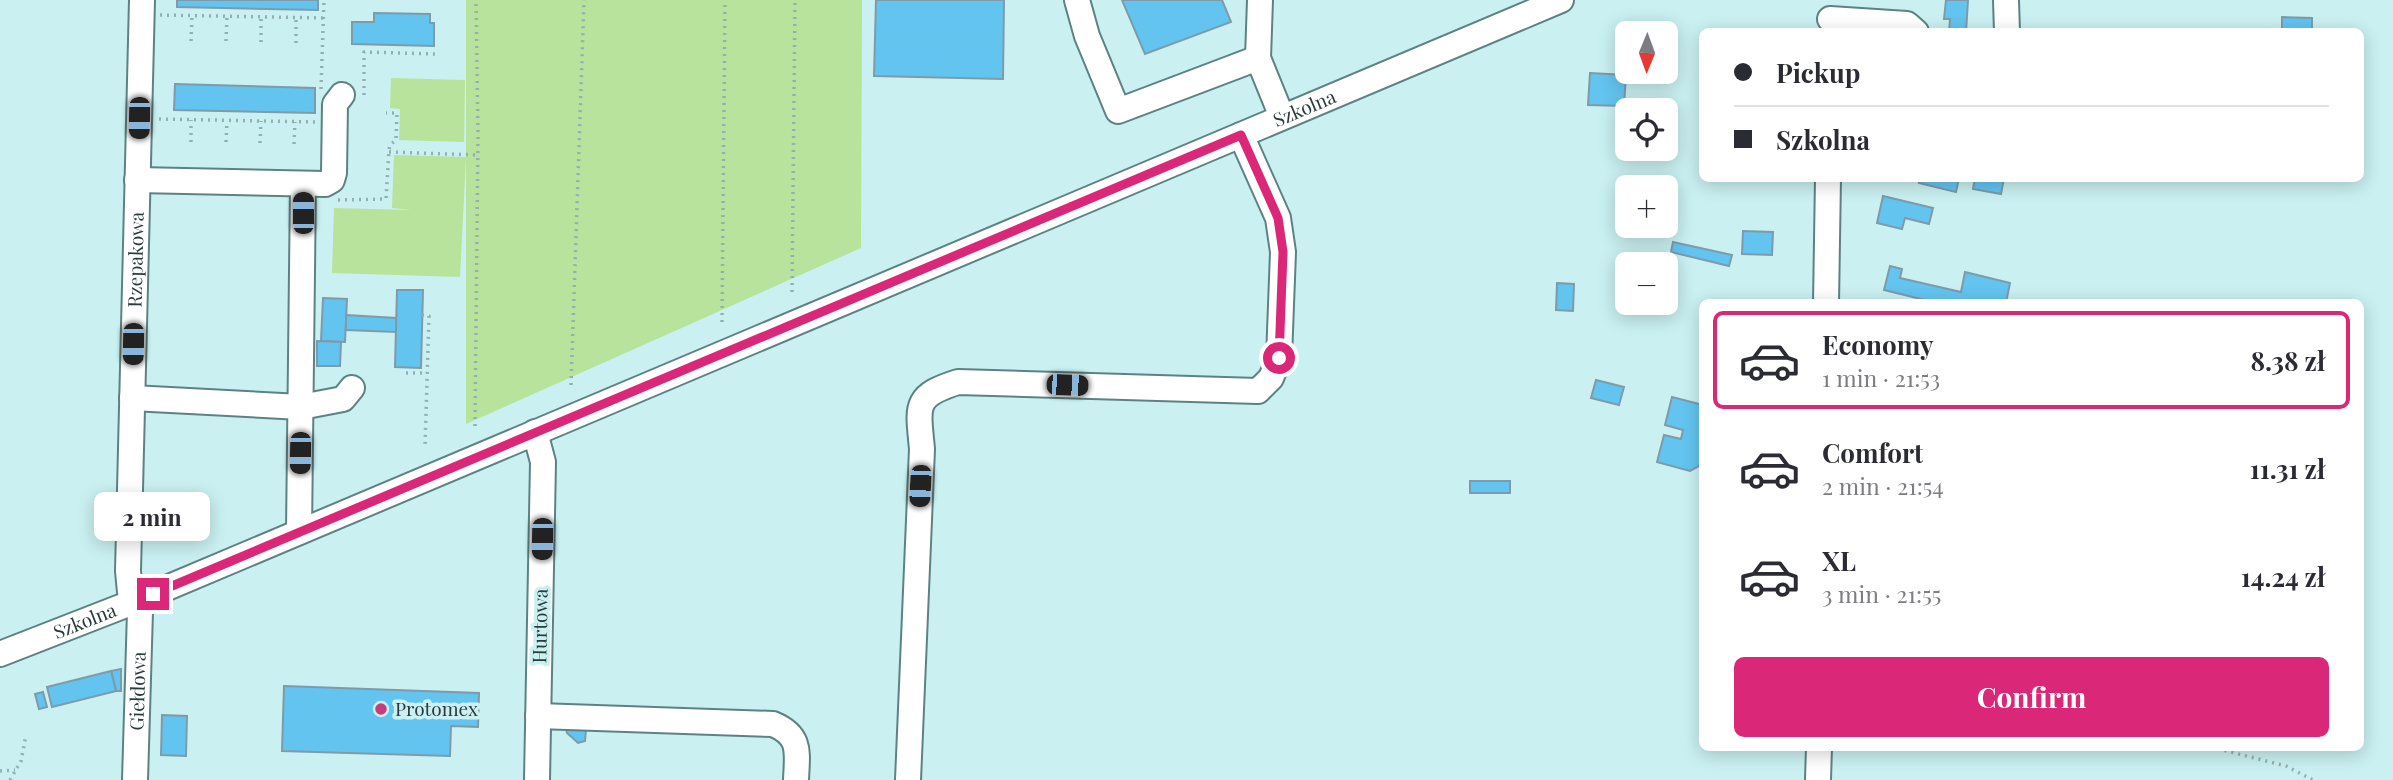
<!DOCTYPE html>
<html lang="en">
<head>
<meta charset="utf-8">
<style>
  :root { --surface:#fff; --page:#f2f2f3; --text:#2b2b33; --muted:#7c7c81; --line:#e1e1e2; --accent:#db2777 }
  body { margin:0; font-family:"Playfair Display",serif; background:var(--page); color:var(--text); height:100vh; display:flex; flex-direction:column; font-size:26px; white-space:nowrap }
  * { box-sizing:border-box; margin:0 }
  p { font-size:23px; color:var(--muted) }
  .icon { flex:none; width:38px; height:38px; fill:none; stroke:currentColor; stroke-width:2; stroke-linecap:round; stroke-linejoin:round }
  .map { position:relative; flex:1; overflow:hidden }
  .details { position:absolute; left:1699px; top:299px; width:665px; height:452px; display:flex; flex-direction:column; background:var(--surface); border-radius:10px; box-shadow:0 4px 18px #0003 }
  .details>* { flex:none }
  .top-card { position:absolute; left:1699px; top:28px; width:665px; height:154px; border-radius:10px; box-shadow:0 4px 18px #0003; display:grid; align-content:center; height:154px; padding:0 35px; background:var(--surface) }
  .needle { width:46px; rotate:181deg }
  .tools { position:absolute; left:1615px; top:21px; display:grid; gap:14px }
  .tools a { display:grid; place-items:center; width:63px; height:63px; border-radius:10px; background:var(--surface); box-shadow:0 4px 18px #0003; font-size:35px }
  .end { position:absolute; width:32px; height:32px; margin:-16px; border:9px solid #db2777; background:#fff; box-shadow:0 0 0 4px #fff }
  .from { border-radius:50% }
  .bubble { position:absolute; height:49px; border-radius:10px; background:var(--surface); box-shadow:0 4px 18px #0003; font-size:23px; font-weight:700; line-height:49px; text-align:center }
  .car { position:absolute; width:21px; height:42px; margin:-21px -10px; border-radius:9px; box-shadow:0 0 5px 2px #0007; background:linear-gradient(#222 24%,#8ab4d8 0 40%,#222 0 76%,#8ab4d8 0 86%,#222 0) }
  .top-card b { display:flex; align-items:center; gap:24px; height:66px; font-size:26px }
  .top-card b+b { border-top:2px solid var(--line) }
  .top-card i { width:18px; height:18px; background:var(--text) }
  ul { padding:12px 0 0; list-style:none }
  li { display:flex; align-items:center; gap:21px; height:98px; margin:0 14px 10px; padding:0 21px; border:4px solid transparent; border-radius:10px }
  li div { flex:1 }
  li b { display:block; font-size:26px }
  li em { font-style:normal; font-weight:700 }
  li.current { border-color:var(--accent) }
  li>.icon { width:63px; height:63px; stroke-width:1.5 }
  .primary-button { display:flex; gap:14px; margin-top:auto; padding:14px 35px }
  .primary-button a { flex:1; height:80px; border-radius:10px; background:var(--accent); color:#fff; font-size:28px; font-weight:700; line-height:80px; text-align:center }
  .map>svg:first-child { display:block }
</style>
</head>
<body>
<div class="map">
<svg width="2393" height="780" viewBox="0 0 2393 780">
  <rect width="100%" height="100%" fill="#caf0f1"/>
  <g fill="#b7e39c">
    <path d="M466 0H862L861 248 466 424V158L460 277 332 273 334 208 412 210 392 208 394 155 466 157Z"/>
    <path d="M391 78 465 80 464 142 399 140 400 109 390 108Z"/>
  </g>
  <g fill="#63c4f0" stroke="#7d9baa" stroke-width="2">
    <path d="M177 0H318V10L177 7Z"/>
    <path d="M876 0H1004L1003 79 874 76Z"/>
    <path d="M1122 0H1222L1231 22 1145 54Z"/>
    <path d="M1946 0H1968L1966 32H1949L1950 19H1944Z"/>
    <path d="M374 13 430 14V23H434V46L352 44V22H374Z"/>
    <path d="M2282 17 2312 18V32H2282Z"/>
    <path d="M1590 73 1626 75 1624 106 1588 105Z"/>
    <path d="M175 84 315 88V113L174 110Z"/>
    <path d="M1920 178H1959L1956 192 1919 183Z"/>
    <path d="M1975 178H2004L2001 194 1973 189Z"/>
    <path d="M1883 196 1933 208 1929 224 1905 218 1902 229 1877 223Z"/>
    <path d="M1743 231 1773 232 1772 255 1742 254Z"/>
    <path d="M1673 242 1732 255 1729 266 1671 252Z"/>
    <path d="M1890 266 1902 269 1900 278 1961 292 1965 272 2010 283 2006 303H1937L1884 290Z"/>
    <path d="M1557 283 1574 284 1573 311 1556 310Z"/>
    <path d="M397 290H423L421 368 395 367Z"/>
    <path d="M323 298 347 299 345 342 321 341Z"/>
    <path d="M346 315 396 318V332L346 330Z"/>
    <path d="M317 341 341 342 340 366H317Z"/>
    <path d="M1596 380 1624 387 1619 405 1591 398Z"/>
    <path d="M1672 397 1703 405V464L1690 471 1657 462 1664 435 1681 439 1683 430 1665 425Z"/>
    <rect x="1470" y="481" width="40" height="12"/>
    <path d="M121 669V691H116L111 671Z"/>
    <path d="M111 671 116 691 52 707 47 687Z"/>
    <path d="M284 686 479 693 478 727 451 726 450 756 282 751Z"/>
    <path d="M43 692 47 707 39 709 35 694Z"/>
    <path d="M162 715 187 716 186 756 161 755Z"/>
    <path d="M566 729 586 730 585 741 578 743 567 733Z"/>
  </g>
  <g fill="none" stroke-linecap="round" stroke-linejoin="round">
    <defs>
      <g id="minor">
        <path d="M1077 0 1087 36 1118 111 1258 58"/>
        <path d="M1260 0 1258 58 1282 117"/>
        <path d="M2006 0 2007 32"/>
        <path d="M1830 19 1907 24 1916 32"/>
        <path d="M137 180 325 184 332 180 334 173 335 104 342 95"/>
        <path d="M1826 303 1828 178"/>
        <path d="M132 398 301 407 343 399 352 388"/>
        <path d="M535 432 543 462 537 780"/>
        <path d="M299 532 303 185"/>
        <path id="s1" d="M0 654 136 601 1561 0"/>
        <path d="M538 716 773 724C802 736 797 753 796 780"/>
        <path id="s2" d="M135 780 140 611 130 592 128 571 142 0"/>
        <path d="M908 780 922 449C918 406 913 396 958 382L1258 391 1271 378 1279 358 1283 252 1278 218 1241 135"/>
        <path d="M1818 780 1819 747"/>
      </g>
    </defs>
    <use href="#minor" stroke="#5e8283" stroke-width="28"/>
    <g stroke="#92b0b1" stroke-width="3.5" stroke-dasharray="2 5" stroke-linecap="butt">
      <path d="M160 15 323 18"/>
      <path d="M191 41 192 15"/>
      <path d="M226 41 227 16"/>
      <path d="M261 42V17"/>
      <path d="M296 43V17"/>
      <path d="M321 89 324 0"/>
      <path d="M364 95V52L435 54"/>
      <path d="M159 119 315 122"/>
      <path d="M191 142V120"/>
      <path d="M226 142 227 121"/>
      <path d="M260 143 261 121"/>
      <path d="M294 144 295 122"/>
      <path d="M389 152 478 155"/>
      <path d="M338 200 386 199 389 150 390 145 396 140 397 113H386"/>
      <path d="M792 292 795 0"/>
      <path d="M422 315 429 316 425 446"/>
      <path d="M722 322 725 0"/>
      <path d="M406 373H427"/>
      <path d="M571 385 584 0"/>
      <path d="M475 426 478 134 476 0"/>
      <path d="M2211 747 2286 766 2313 780"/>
      <path d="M0 771 15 770"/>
      <path d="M10 780 21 761 26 735"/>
    </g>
    <use href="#minor" stroke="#fff" stroke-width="24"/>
  </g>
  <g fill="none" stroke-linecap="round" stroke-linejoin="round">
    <path stroke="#db2777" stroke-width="9" d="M153 594 1241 135 1278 218 1283 252 1279 358"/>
  </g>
  <circle fill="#c63d79" stroke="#caf0f1" stroke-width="2.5" cx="381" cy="709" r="7"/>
  <g text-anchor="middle" stroke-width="7" stroke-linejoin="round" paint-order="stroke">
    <g font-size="19" fill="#2b3a3a" stroke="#caf0f1">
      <text dy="7" stroke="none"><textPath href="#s1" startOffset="1414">Szkolna</textPath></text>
      <text dy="7" stroke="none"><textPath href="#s2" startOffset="523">Rzepakowa</textPath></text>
      <text dy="7" stroke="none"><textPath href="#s1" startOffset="91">Szkolna</textPath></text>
      <text transform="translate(540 626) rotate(-89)" y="7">Hurtowa</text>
      <text dy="7" stroke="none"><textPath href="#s2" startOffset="89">Giełdowa</textPath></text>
    </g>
    <g font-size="19" fill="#2b3a3a" stroke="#caf0f1" text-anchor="start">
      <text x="395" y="716">Protomex</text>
    </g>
  </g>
</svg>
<div class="tools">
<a><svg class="needle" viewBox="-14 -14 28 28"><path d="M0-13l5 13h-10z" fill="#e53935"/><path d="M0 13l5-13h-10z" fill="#7c7c81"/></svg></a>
<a><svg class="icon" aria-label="locate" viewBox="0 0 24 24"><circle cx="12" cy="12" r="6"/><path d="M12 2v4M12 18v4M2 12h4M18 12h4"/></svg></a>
<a>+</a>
<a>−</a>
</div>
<i class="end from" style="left:1279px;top:358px"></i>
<i class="end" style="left:153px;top:594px"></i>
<div class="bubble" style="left:94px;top:492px;width:116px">2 min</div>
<i class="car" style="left:139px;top:118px;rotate:181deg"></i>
<i class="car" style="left:303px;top:213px;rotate:0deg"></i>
<i class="car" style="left:133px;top:344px;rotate:181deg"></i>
<i class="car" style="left:1067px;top:385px;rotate:92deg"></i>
<i class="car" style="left:300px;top:453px;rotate:181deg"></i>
<i class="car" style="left:920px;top:486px;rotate:183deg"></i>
<i class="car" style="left:542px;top:539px;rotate:181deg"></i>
<div class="top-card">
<b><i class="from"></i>Pickup</b>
<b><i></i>Szkolna</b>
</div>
<section class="details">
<ul>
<li class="current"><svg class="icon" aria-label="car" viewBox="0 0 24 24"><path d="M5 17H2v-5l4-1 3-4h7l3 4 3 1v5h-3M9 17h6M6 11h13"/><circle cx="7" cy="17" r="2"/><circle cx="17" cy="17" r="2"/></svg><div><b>Economy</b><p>1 min · 21:53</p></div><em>8.38 zł</em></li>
<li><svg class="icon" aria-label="car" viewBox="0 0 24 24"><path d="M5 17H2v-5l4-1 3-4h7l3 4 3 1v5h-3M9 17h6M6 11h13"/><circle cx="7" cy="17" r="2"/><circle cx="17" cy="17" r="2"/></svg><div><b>Comfort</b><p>2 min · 21:54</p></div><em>11.31 zł</em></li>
<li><svg class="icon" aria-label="car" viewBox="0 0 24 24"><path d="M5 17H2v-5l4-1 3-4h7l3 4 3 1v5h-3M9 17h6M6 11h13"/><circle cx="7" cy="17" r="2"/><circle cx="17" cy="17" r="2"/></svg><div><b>XL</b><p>3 min · 21:55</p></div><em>14.24 zł</em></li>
</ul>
<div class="primary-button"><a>Confirm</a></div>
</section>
</div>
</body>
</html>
